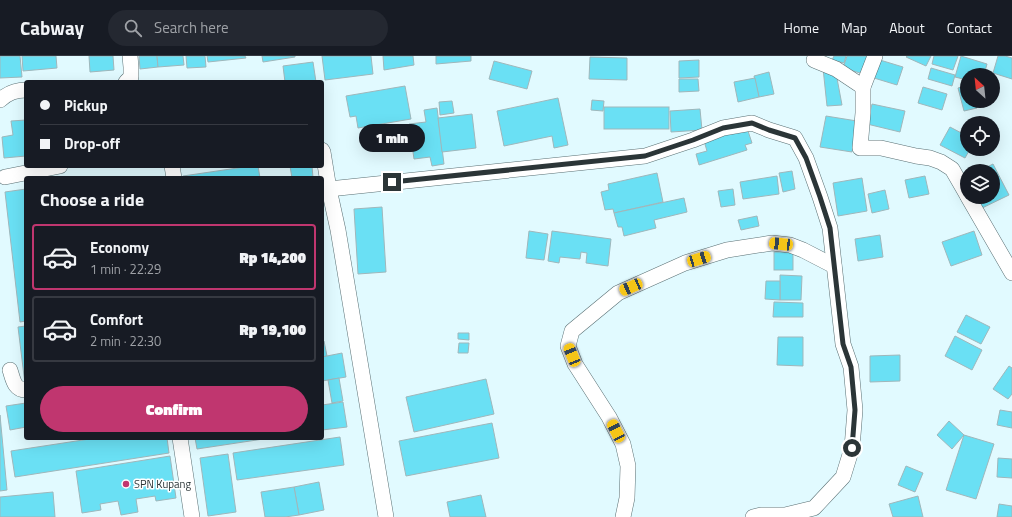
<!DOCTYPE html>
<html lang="en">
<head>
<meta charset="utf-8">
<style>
  :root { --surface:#171b24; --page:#242831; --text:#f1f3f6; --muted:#9ea1a6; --line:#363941; --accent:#c0366f }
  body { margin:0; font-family:"Titillium Web",sans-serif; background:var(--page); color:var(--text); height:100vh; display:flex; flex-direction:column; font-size:15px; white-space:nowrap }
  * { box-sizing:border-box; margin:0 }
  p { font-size:13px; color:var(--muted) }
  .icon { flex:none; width:22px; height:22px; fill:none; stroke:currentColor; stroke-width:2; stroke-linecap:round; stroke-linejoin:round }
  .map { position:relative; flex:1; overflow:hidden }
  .panel { position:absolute; left:24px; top:120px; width:300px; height:264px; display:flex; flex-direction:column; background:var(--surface); border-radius:4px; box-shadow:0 4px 16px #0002 }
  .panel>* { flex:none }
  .top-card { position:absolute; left:24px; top:24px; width:300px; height:88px; border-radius:4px; box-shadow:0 4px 16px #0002; display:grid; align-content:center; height:88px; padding:0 16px; background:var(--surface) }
  .needle { width:26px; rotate:333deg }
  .fabs { position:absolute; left:960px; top:12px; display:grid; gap:8px }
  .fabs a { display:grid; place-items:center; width:40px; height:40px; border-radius:50%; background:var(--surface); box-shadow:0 4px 16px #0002; font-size:20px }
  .end { position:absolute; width:18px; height:18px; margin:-9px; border:5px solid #2b3537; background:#fff; box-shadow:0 0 0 2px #fff }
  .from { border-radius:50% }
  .bubble { position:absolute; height:28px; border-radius:14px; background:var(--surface); box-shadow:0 4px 16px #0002; font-size:13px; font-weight:800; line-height:28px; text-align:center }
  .car { position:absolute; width:12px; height:24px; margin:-12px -6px; border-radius:5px; box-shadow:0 0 3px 1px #0007; background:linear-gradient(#f5c518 24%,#345 0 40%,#f5c518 0 76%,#345 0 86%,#f5c518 0) }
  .top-card b { display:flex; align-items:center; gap:14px; height:38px; font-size:15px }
  .top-card b+b { border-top:1px solid var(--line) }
  .top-card i { width:10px; height:10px; background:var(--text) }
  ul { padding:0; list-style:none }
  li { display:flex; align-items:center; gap:12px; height:66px; margin:0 8px 6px; padding:0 8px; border:2px solid var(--line); border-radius:4px }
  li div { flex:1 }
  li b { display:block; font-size:15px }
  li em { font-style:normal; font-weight:800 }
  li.selected { border-color:var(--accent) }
  li>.icon { width:36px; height:36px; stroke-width:1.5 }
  h2 { padding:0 16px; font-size:18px; line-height:48px }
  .cta { display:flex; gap:8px; margin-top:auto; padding:8px 16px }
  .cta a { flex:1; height:46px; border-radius:24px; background:var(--accent); color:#fff; font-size:16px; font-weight:800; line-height:46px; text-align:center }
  header { display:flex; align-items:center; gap:24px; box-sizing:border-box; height:56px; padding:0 20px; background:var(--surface); border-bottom:1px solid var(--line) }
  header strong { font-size:19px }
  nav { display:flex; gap:22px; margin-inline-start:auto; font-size:14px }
  .search { width:280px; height:36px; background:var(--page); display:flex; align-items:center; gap:10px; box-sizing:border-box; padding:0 14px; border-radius:22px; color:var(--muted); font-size:15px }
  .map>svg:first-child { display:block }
</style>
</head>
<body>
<header>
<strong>Cabway</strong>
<div class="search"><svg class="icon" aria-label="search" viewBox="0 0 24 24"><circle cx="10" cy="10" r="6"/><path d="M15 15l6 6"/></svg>Search here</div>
<nav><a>Home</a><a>Map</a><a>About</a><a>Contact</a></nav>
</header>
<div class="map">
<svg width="1012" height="461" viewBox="0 0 1012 461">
  <rect width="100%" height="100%" fill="#e1faff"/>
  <g fill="#6ae0f4" stroke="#9fb7bb">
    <path d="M0 0H20L22 21 0 22Z"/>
    <path d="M22 0H56L57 12 23 15Z"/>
    <path d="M89 0H113L114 14 90 16Z"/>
    <path d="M139 0H157L158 11 140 13Z"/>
    <path d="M157 0H183L184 9 158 11Z"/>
    <path d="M186 0H205L206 11 187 12Z"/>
    <path d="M207 0H245L246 2 208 6Z"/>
    <path d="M262 0H295V1L263 6Z"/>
    <path d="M322 0H371L373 18 325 24Z"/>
    <path d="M383 0H413L414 9 384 14Z"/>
    <path d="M436 0H471V5L436 8Z"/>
    <path d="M834 0H846L844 7 832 4Z"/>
    <path d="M847 0H872L867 19 843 12Z"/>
    <path d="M907 0H931L926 10 906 1Z"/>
    <path d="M934 0H958L953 14 932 8Z"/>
    <path d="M961 0 987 8 984 19H967V24L955 21Z"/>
    <path d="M998 0H1005L1012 2V23L993 17Z"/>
    <path d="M590 1 627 2V24L589 23Z"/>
    <path d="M699 4V21L679 22V5Z"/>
    <path d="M880 4 903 11 897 29 874 22Z"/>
    <path d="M494 5 532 15 527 33 489 23Z"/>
    <path d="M313 6 316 26H285L283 10Z"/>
    <path d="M823 12 836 17 842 49 827 50Z"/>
    <path d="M931 12 955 19 952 30 928 23Z"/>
    <path d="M769 16 774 38 759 41 754 20Z"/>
    <path d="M755 22 759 41 738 46 734 26Z"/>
    <path d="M679 23H698L699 35 679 36Z"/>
    <path d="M967 29V45H975L977 52 964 55 958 32Z"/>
    <path d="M405 30 411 63 358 72 356 60 350 61 346 40Z"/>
    <path d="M923 31 947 38 942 54 918 47Z"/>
    <path d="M558 42 568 89 554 92 552 80 504 90 497 55Z"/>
    <path d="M592 44 604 45 603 55 591 54Z"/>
    <path d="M452 45 454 57 440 59 439 46Z"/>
    <path d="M872 48 905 55 900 76 867 68Z"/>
    <rect x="604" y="51" width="65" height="22"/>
    <path d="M437 52 444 108 432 110 430 101 414 103 409 68 426 66 424 54Z"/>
    <path d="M700 53 702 74 671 76 670 55Z"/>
    <path d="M472 58 476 92 442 96 438 62Z"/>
    <path d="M826 60 857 65 852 96 820 91Z"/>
    <path d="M26 64V100L4 102 2 81 13 79 11 65Z"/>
    <path d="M950 71 967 80V93H970L965 102 940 89Z"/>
    <path d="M747 72 752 87 745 89 747 94 699 109 696 98 707 95 704 85Z"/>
    <path d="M993 108 1009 139 980 153 974 141H993V115H979Z"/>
    <path d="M251 110H258L260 122H184L183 120Z"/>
    <path d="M290 110H312L313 122H292Z"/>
    <path d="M792 115 795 133 783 136 779 117Z"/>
    <path d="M657 117 663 146 614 157 613 153 605 154 601 136 609 134 608 128Z"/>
    <path d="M777 120 779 138 743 143 740 126Z"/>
    <path d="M925 120 929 138 909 142 905 124Z"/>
    <path d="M862 122 867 155 838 160 833 127Z"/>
    <path d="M26 133V265L20 266 5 136Z"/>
    <path d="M733 133 735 149 721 151 718 135Z"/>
    <path d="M885 134 889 153 872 157 868 138Z"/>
    <path d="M684 142 687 156 654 164 656 172 624 180 622 171H618L614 157Z"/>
    <path d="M382 151 386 216 358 218 354 153Z"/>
    <path d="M757 160 759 170 741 174 738 164Z"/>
    <path d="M529 175 548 178 544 204 526 202Z"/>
    <path d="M552 175 611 183 608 210 586 207 587 197 581 196 580 203 560 201 559 207 548 205Z"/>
    <path d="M974 175 982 199 951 210 942 186Z"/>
    <path d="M880 179 883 201 858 205 855 183Z"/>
    <rect x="774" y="196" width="19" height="18"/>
    <path d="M780 219 802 220 801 244H780Z"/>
    <path d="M766 225H780V244L765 243Z"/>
    <path d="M774 246 803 247V261H773Z"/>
    <path d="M966 259 990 271 981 288 957 276Z"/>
    <path d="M26 270V328H25L18 271Z"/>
    <path d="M458 277H469V284L458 283Z"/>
    <path d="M955 280 982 294 972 314 945 300Z"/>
    <path d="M778 281H803V310L777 309Z"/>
    <path d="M324 285 327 300 322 301V286Z"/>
    <path d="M459 287H469L468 297H458Z"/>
    <path d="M342 297 346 321 322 325V301Z"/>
    <path d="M900 299V325L870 326V300Z"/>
    <path d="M1009 310 1012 312V338L1008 343 993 333Z"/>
    <path d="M339 322 343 345 332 347 328 324Z"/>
    <path d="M486 323 494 358 414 376 406 341Z"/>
    <path d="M343 346 347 371 322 374V349Z"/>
    <path d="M26 347V371L10 374 6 350Z"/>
    <path d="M1000 354 1012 356V372L997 369Z"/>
    <path d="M0 359 7 434 0 435Z"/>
    <path d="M949 365 964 379 952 393 937 379Z"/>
    <path d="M492 367 499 402 406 420 399 385Z"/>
    <path d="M964 379 994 388 976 443 946 434Z"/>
    <path d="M340 381 344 409 237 424 233 397Z"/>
    <path d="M96 382H167L169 397 15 421 11 395Z"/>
    <path d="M195 382H270L197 393Z"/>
    <path d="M228 398 236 456 208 460 200 402Z"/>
    <path d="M170 400 176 442 156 445 155 440 136 443 138 456 121 459 118 445 100 448 101 454 82 457 76 415Z"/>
    <path d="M998 402 1012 403V422L997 421Z"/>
    <path d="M906 410 923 417 915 436 898 429Z"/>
    <path d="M319 426 324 454 299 459 294 431Z"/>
    <path d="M294 431 299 459 285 461H265L261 436Z"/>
    <path d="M53 436 55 461H0V441Z"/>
    <path d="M481 439 486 461H450L447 446Z"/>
    <path d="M918 440 923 461H893L889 448Z"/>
    <path d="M999 448 1012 450V461H997Z"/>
  </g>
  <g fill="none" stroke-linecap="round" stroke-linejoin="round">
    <defs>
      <g id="street">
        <path d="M875 0 863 31V57L860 92H881L916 100 930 102 941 106 952 113 967 139"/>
        <path d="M814 4 836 13 863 31"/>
        <path d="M126 26 131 21V11L130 0"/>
        <path d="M0 44C8 37 15 34 26 34"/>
        <path d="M322 94 323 96 329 133 338 174 386 461"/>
        <path d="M172 110 174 122"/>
        <path d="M5 121 60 110"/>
        <path d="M329 133 645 100 693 84 723 72 752 67 769 74 795 82 806 102 820 141 830 172 843 288 851 311 855 354 852 392 843 421 814 452 785 459H761L753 461"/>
        <path d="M968 141 1012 217"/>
        <path d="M10 314C13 323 14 334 26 334"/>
        <path d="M180 382 192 461"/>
        <path d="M623 461 627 442 628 410 623 388 609 361 575 308 568 290 572 275 618 237 685 207 727 194 772 187 790 189 803 194 834 210"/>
      </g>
    </defs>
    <use href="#street" stroke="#5a7074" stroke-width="16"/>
    <use href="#street" stroke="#fff" stroke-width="15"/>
  </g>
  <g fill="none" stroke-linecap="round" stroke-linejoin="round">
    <path stroke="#2b3537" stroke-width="5" d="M392 126 645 100 693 84 723 72 752 67 769 74 795 82 806 102 820 141 830 172 843 288 851 311 855 354 852 392"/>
  </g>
  <circle fill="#c0366f" stroke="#fff" stroke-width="1.5" cx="126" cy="428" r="4"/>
  <g text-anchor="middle" stroke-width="3" stroke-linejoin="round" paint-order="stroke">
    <g font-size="11" fill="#2b3537" stroke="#fff" text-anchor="start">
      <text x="134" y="432">SPN Kupang</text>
    </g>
  </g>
</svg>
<div class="fabs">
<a><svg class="needle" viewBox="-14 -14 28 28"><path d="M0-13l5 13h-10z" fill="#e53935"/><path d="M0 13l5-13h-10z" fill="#9ea1a6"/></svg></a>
<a><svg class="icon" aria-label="locate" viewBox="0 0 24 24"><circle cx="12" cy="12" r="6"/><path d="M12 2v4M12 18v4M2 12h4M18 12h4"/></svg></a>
<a><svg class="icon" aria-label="layers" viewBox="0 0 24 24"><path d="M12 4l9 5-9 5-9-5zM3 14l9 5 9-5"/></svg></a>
</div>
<i class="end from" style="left:852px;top:392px"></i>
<i class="end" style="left:392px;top:126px"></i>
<div class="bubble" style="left:359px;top:68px;width:66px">1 min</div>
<i class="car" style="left:781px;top:188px;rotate:276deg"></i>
<i class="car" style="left:699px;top:203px;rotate:73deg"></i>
<i class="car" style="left:631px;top:231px;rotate:246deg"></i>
<i class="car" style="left:572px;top:299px;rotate:338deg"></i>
<i class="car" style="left:616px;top:375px;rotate:333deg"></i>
<div class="top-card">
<b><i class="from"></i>Pickup</b>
<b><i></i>Drop-off</b>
</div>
<section class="panel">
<h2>Choose a ride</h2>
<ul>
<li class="selected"><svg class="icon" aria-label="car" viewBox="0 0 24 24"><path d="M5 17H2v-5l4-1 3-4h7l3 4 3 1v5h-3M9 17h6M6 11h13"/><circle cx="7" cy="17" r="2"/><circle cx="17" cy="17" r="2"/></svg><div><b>Economy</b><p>1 min · 22:29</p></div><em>Rp 14,200</em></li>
<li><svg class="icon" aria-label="car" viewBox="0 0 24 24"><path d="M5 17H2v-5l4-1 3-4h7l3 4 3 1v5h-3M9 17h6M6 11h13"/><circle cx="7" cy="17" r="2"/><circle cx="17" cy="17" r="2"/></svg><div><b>Comfort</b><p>2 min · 22:30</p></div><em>Rp 19,100</em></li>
</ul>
<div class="cta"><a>Confirm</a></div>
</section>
</div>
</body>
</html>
